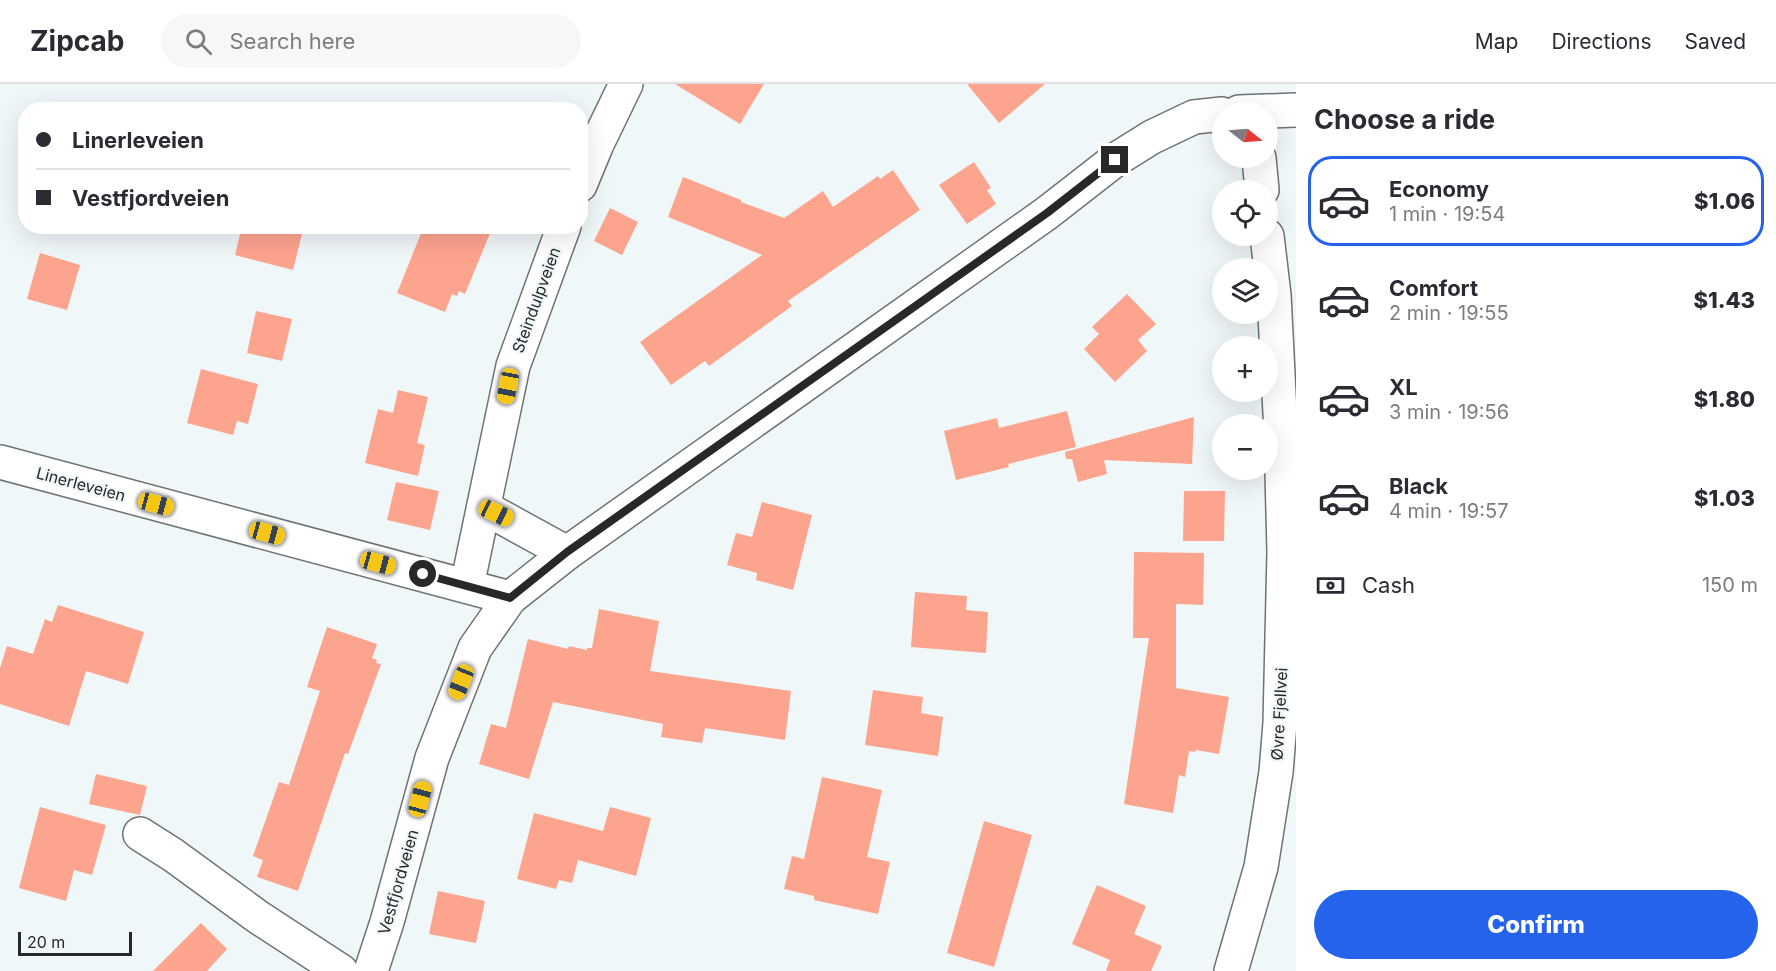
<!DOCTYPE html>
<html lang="en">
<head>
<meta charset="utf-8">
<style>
  :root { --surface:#fff; --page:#f7f7f7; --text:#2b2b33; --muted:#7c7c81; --line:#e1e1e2; --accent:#2563eb }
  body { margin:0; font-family:Inter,sans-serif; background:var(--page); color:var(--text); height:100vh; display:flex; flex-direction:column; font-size:22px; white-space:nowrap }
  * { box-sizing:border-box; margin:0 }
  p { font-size:20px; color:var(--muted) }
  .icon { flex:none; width:33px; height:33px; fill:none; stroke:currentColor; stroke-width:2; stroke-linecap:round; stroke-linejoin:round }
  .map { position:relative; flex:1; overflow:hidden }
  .panel { display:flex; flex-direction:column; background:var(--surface); width:480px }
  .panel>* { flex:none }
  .top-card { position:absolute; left:18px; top:18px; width:570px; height:132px; border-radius:24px; box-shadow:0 6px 24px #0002; display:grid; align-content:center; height:132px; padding:0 18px; background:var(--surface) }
  .needle { width:39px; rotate:107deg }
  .controls { position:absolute; left:1212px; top:18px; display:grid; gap:12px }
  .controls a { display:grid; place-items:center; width:66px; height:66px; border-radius:50%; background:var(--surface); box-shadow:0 6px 24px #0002; font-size:30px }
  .scale { position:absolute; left:18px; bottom:15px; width:114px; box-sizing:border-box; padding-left:6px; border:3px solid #262829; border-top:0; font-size:16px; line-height:21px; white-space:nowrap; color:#262829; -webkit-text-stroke:4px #f0f7f8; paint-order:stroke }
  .end { position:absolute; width:27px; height:27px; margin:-14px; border:8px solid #262829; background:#fff; box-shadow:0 0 0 3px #fff }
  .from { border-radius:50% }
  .car { position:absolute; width:18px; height:36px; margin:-18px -9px; border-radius:8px; box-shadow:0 0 4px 2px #0007; background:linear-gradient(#f5c518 24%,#345 0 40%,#f5c518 0 76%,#345 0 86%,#f5c518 0) }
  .top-card b { display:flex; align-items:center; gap:21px; height:57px; font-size:22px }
  .top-card b+b { border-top:2px solid var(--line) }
  .top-card i { width:15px; height:15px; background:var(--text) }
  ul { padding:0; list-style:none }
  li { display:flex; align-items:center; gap:18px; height:90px; margin:0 12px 9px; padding:0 6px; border:3px solid transparent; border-radius:24px }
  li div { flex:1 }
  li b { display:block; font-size:22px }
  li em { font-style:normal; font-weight:800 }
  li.on { border-color:var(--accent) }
  li>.icon { width:54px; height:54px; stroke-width:1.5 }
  h2 { padding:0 18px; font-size:27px; line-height:72px }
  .pay { display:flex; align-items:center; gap:15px; height:66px; padding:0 18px; font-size:22px }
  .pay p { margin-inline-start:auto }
  .cta { display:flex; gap:12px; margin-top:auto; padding:12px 18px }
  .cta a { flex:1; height:69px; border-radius:36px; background:var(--accent); color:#fff; font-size:24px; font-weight:800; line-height:69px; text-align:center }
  header { display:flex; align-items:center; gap:36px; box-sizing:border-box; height:84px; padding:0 30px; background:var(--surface); border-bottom:2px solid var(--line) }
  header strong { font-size:28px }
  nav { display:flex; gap:33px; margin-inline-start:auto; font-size:21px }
  .search { width:420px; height:54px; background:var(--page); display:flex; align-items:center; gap:15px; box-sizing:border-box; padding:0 21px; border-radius:33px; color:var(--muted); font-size:22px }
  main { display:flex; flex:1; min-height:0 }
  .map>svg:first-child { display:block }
</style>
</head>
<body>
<header>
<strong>Zipcab</strong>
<div class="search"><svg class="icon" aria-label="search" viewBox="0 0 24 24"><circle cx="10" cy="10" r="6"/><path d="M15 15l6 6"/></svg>Search here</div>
<nav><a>Map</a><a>Directions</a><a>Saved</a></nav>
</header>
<main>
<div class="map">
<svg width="1296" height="887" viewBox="0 0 1296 887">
  <rect width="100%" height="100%" fill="#f0f7f8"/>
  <g fill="#fda48f">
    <path d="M675 0H764L740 40Z"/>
    <path d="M967 0H1045L999 39Z"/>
    <path d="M974 78 991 104 987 106 996 120 967 140 939 101Z"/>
    <path d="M893 86 920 126 788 217 792 222 709 282 705 277 671 301 640 258 762 171 668 133 683 93 741 116V118L784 134 823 107 833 123 878 92 880 95Z"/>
    <path d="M610 124 638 138 622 171 594 157Z"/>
    <path d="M242 142H304L293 186 235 171Z"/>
    <path d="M424 142H493L465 210 459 207 457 212 452 210 445 228 397 209Z"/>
    <path d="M40 169 80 181 67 226 27 215Z"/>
    <path d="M1127 210 1156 240 1138 256 1147 267 1115 298 1084 265 1099 250 1092 243Z"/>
    <path d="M256 227 292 235 282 277 247 269Z"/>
    <path d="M201 285 258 300 248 340 237 337 233 351 187 339Z"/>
    <path d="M398 306 428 313 417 359 425 361 418 392 365 379 378 325 393 329Z"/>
    <path d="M1067 327 1076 363 1008 380 1009 383 956 396 944 347 997 334 999 344Z"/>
    <path d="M1194 333 1192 380 1104 376 1107 390 1078 398 1072 375H1066L1065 368Z"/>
    <path d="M396 398 439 407 430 446 387 436Z"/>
    <path d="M1184 407H1225L1224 457H1183Z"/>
    <path d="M762 418 812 431 793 506 756 496 757 489 727 481 736 449 752 453Z"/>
    <path d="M1134 468 1204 469 1203 521 1176 520V604L1229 613 1219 670 1196 666 1195 668 1189 667 1185 693 1179 691 1173 729 1124 720 1149 554H1133Z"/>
    <path d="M915 508 967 512 966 526 988 528 986 569 911 563Z"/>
    <path d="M58 521 144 548 128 600 86 587 69 642 0 620V584L7 562 33 570 45 535 52 538Z"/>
    <path d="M599 525 659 537 650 587 791 607 785 656 705 644 702 659 661 653 663 640 553 618 529 695 479 680 491 640 506 644 528 555 568 565 569 562 587 566V564H592Z"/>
    <path d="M327 543 377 560 372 574 377 576 376 579 381 580 348 670 345 669 298 807 257 793 263 776 253 772 279 698 289 701 320 607 307 603Z"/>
    <path d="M873 606 923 613 921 629 943 633 938 672 865 661Z"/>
    <path d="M96 690 147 702 140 731 89 720Z"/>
    <path d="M822 693 882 706 867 773 890 778 878 830 814 816V812L784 805 792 772 804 775Z"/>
    <path d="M40 723 106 741 92 791 74 786 66 817 19 804Z"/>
    <path d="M610 723 651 734 636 792 578 776 572 799 559 796 556 805 517 795 534 729 603 747Z"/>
    <path d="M984 737 1032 751 994 883 947 869Z"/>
    <path d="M1097 801 1146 822 1134 850 1162 862 1151 887H1106L1110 876 1072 860Z"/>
    <path d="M438 807 485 817 476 859 429 850Z"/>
    <path d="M201 839 227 865 207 887H153Z"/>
  </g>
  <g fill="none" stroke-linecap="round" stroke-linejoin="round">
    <defs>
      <g id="minor">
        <path d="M1239 28 1296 26"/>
        <path d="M1259 74 1262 106"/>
        <path d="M580 101 597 60 626 0"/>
        <path d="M0 378 510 514"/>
        <path d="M485 424 567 469"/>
        <path d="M467 502 513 282 564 142"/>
        <path d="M140 750 173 771 258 833 341 887"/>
        <path d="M371 887 387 838 432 674 475 564 510 514 567 469 1047 129 1115 76 1152 53 1194 33 1222 30"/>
        <path d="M1231 887 1261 783 1276 688 1280 639 1284 468 1281 349 1274 211 1267 152"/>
      </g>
    </defs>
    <use href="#minor" stroke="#6e7374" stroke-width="36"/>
    <use href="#minor" stroke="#fff" stroke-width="33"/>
  </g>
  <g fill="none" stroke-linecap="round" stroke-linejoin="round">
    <path stroke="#262829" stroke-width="8" d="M423 490 510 514 567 468 1047 129 1115 76"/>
  </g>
  <g text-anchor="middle" stroke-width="4.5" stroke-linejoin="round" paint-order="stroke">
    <g font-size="16" fill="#262829" stroke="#f0f7f8">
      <text transform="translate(536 216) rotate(-70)" y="6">Steindulpveien</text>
      <text transform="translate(81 400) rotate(15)" y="6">Linerleveien</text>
      <text transform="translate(1279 630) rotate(-87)" y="6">Øvre Fjellvei</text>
      <text transform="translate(398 798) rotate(-74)" y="6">Vestfjordveien</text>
    </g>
  </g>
</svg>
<div class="controls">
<a><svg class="needle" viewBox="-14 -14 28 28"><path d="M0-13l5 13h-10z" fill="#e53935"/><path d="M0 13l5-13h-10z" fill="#7c7c81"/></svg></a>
<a><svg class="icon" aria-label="locate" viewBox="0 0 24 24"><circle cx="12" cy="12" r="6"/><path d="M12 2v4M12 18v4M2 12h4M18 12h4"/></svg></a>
<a><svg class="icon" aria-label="layers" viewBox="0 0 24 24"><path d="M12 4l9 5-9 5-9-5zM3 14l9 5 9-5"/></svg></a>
<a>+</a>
<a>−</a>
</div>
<div class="scale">20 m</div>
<i class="end from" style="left:423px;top:490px"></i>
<i class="end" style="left:1115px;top:76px"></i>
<i class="car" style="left:508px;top:302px;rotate:191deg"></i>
<i class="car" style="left:156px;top:420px;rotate:105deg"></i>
<i class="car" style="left:496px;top:429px;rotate:115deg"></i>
<i class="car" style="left:267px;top:449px;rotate:105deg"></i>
<i class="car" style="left:378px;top:479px;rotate:105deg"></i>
<i class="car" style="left:461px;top:598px;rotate:202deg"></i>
<i class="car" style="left:420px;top:715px;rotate:15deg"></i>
<div class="top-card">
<b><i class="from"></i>Linerleveien</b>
<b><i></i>Vestfjordveien</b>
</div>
</div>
<section class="panel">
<h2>Choose a ride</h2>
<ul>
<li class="on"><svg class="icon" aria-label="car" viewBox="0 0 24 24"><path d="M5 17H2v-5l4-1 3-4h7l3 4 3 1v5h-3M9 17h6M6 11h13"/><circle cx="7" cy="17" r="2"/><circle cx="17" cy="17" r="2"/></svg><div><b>Economy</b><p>1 min · 19:54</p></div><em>$1.06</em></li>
<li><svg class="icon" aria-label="car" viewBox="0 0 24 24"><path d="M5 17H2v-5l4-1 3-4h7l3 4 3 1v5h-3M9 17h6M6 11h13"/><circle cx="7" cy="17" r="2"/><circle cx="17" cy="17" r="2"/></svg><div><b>Comfort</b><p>2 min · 19:55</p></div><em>$1.43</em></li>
<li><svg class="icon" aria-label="car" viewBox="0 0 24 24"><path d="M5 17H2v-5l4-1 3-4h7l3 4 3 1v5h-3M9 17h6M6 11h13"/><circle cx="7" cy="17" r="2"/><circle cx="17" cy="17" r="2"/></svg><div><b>XL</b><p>3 min · 19:56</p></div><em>$1.80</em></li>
<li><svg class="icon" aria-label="car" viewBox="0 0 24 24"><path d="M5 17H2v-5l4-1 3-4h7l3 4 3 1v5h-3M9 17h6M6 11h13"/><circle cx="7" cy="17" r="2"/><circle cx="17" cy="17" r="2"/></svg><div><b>Black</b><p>4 min · 19:57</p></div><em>$1.03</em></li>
</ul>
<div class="pay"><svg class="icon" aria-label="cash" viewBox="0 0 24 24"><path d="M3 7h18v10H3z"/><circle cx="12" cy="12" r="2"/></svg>Cash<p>150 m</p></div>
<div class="cta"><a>Confirm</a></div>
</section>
</main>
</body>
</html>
